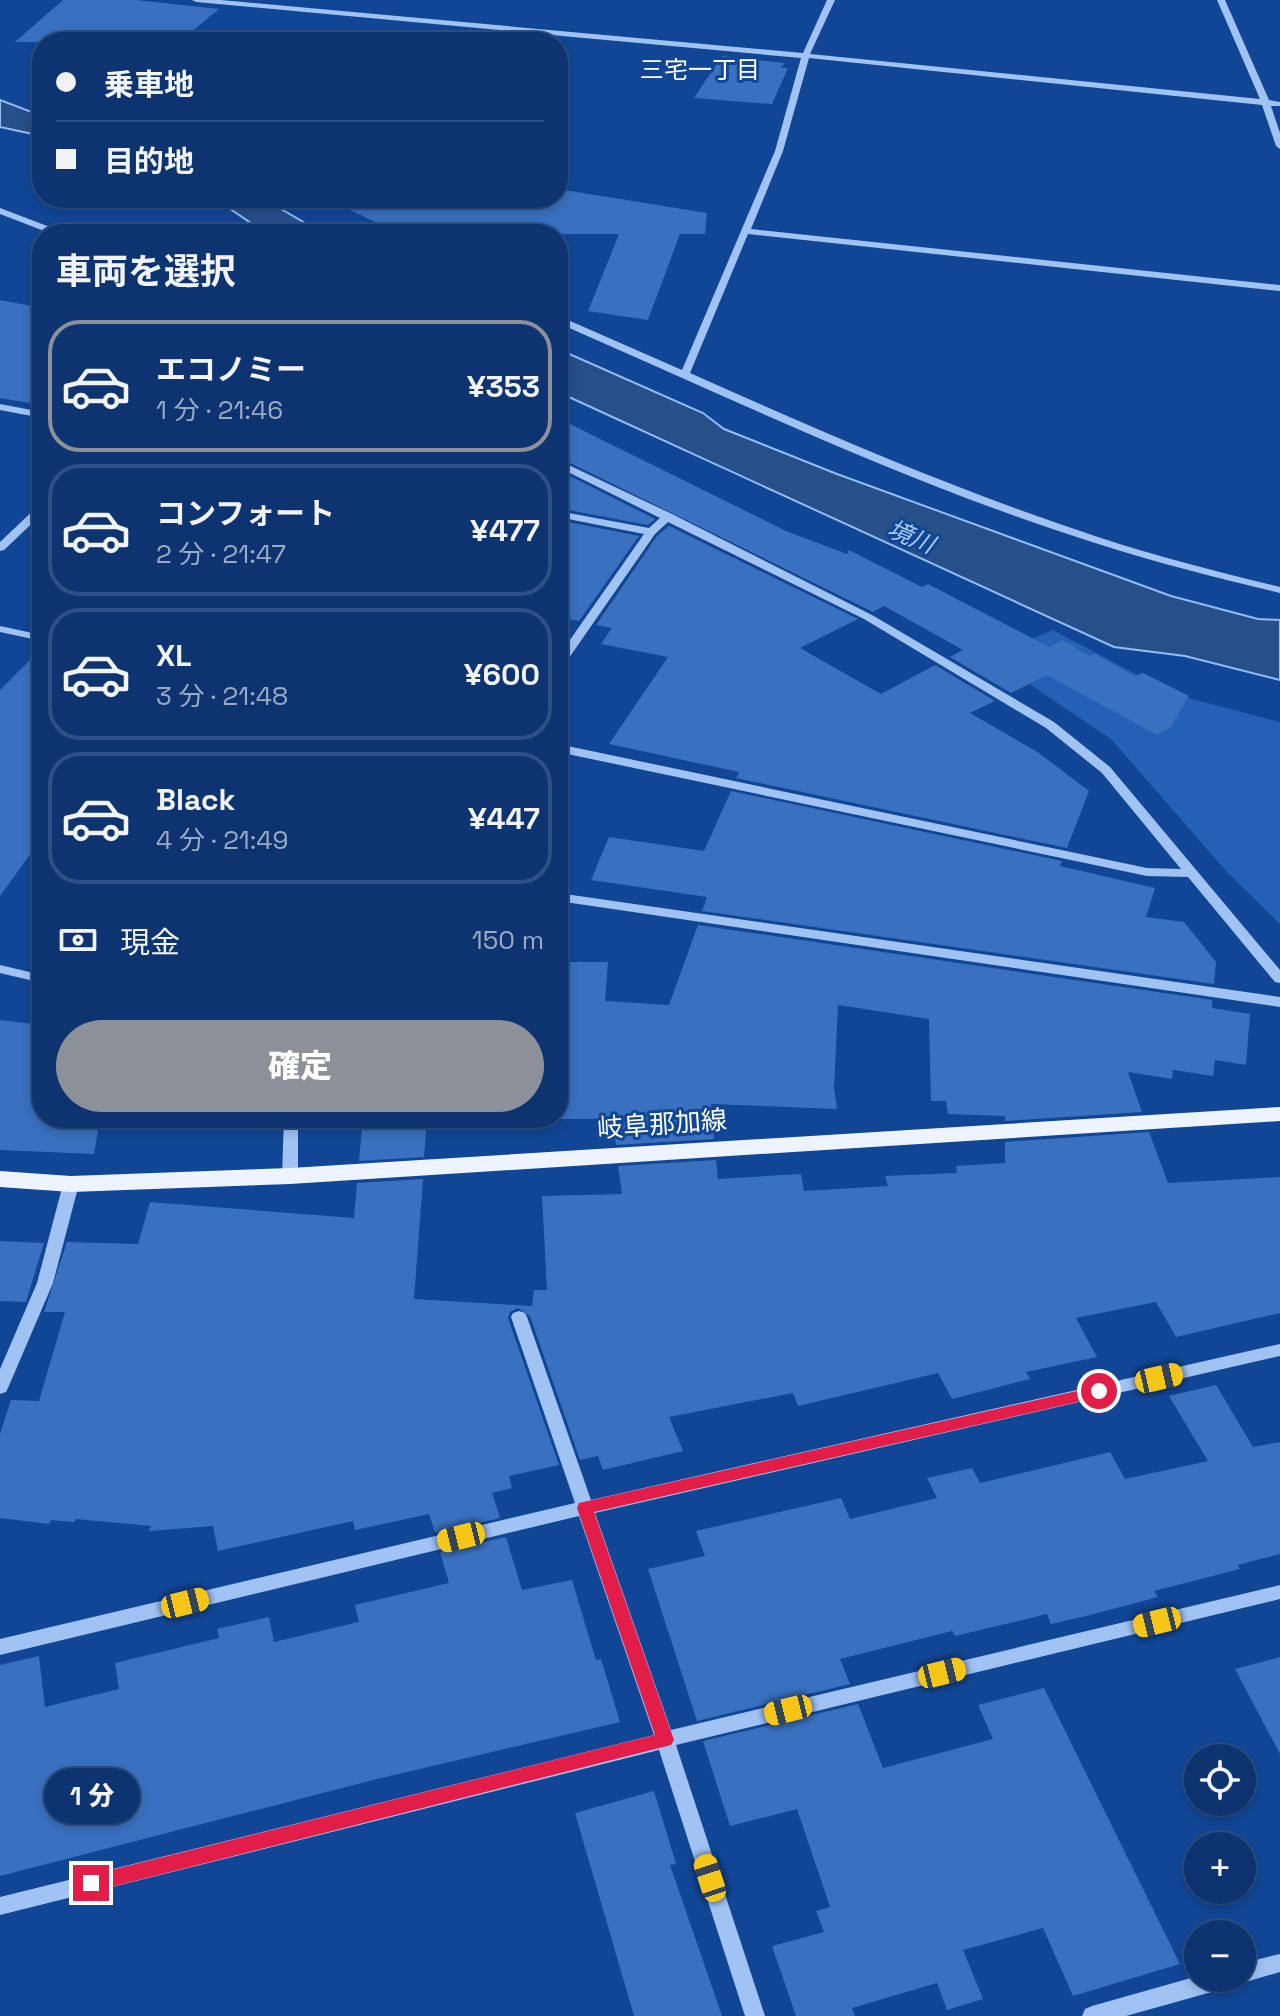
<!DOCTYPE html>
<html lang="ja">
<head>
<meta charset="utf-8">
<style>
  :root { --surface:#0d3470; --page:#163c75; --text:#f1f3f6; --muted:#9aaac3; --line:#2d4f83; --accent:#8c9099 }
  body { margin:0; font-family:"Space Grotesk","Noto Sans JP",sans-serif; background:var(--page); color:var(--text); height:100vh; display:flex; flex-direction:column; font-size:30px; white-space:nowrap }
  * { box-sizing:border-box; margin:0 }
  p { font-size:26px; color:var(--muted) }
  .icon { flex:none; width:44px; height:44px; fill:none; stroke:currentColor; stroke-width:2; stroke-linecap:round; stroke-linejoin:round }
  .map { position:relative; flex:1; overflow:hidden }
  .details { position:absolute; left:32px; top:224px; width:536px; height:904px; display:flex; flex-direction:column; background:var(--surface); border-radius:32px; box-shadow:0 4px 12px #0003,0 0 0 2px var(--line) }
  .details>* { flex:none }
  .banner { position:absolute; left:32px; top:32px; width:536px; height:176px; border-radius:32px; box-shadow:0 4px 12px #0003,0 0 0 2px var(--line); display:grid; align-content:center; height:176px; padding:0 24px; background:var(--surface) }
  .fabs { position:absolute; left:1184px; top:1744px; display:grid; gap:16px }
  .fabs a { display:grid; place-items:center; width:72px; height:72px; border-radius:50%; background:var(--surface); box-shadow:0 4px 12px #0003,0 0 0 2px var(--line); font-size:40px }
  .end { position:absolute; width:36px; height:36px; margin:-18px; border:10px solid #e11d48; background:#fff; box-shadow:0 0 0 4px #fff }
  .from { border-radius:50% }
  .bubble { position:absolute; height:56px; border-radius:28px; background:var(--surface); box-shadow:0 4px 12px #0003,0 0 0 2px var(--line); font-size:26px; font-weight:800; line-height:56px; text-align:center }
  .car { position:absolute; width:24px; height:48px; margin:-24px -12px; border-radius:10px; box-shadow:0 0 6px 2px #0007; background:linear-gradient(#f5c518 24%,#345 0 40%,#f5c518 0 76%,#345 0 86%,#f5c518 0) }
  .banner b { display:flex; align-items:center; gap:28px; height:76px; font-size:30px }
  .banner b+b { border-top:2px solid var(--line) }
  .banner i { width:20px; height:20px; background:var(--text) }
  ul { padding:0; list-style:none }
  li { display:flex; align-items:center; gap:24px; height:132px; margin:0 16px 12px; padding:0 8px; border:4px solid var(--line); border-radius:32px }
  li div { flex:1 }
  li b { display:block; font-size:30px }
  li em { font-style:normal; font-weight:800 }
  li.on { border-color:var(--accent) }
  li>.icon { width:72px; height:72px; stroke-width:1.5 }
  h2 { padding:0 24px; font-size:36px; line-height:96px }
  .pay { display:flex; align-items:center; gap:20px; height:88px; padding:0 24px; font-size:30px }
  .pay p { margin-inline-start:auto }
  .primary-button { display:flex; gap:16px; margin-top:auto; padding:16px 24px }
  .primary-button a { flex:1; height:92px; border-radius:48px; background:var(--accent); color:#fff; font-size:32px; font-weight:800; line-height:92px; text-align:center }
  .map>svg:first-child { display:block }
</style>
</head>
<body>
<div class="map">
<svg width="1280" height="2016" viewBox="0 0 1280 2016">
  <rect width="100%" height="100%" fill="#114696"/>
  <path fill="#2360b6" d="M1053 630 1173 694 1280 722V924L1226 871 1111 739 989 657Z"/>
  <g fill="#274f8a" stroke="#92bdf7" stroke-width="2">
    <path d="M0 100 42 116V136L0 127Z"/>
    <path d="M214 198H262L324 234H267Z"/>
    <path d="M558 349 703 413 724 429 837 474 1171 596 1258 619 1280 620V680L1185 656 1114 647 558 392Z"/>
  </g>
  <g fill="#3970bf">
    <path d="M63 0H136L219 9 179 42H15Z"/>
    <path d="M722 56 785 63 781 68H788L772 104 694 98Z"/>
    <path d="M558 189 707 213 705 234H680L648 320 588 311 619 234H401L324 198H558Z"/>
    <path d="M0 300 42 308V405L0 398Z"/>
    <path d="M558 418 786 531 847 554 849 550 922 587 928 584 1049 647 1063 640 1089 656 1095 654 1135 676 1143 673 1189 696 1171 727 1157 735 1047 675 1011 693 950 657 963 650 884 606 873 612 558 457Z"/>
    <path d="M558 470 655 519 648 525 558 508Z"/>
    <path d="M558 520 639 536 579 621 558 617Z"/>
    <path d="M669 526 858 619 800 648 881 694 935 665 995 701 970 713 1039 753 1089 791 1067 848 736 778 739 772 609 744 668 657 601 644 612 628 596 625 657 536Z"/>
    <path d="M42 648V838L0 896V690Z"/>
    <path d="M731 791 1062 861 1060 866 1155 888 1146 917 1184 922 1216 962 1214 984 702 911 707 897 591 880 609 837 704 851Z"/>
    <path d="M698 925 1212 1000V1008L1250 1014 1246 1065 1215 1060 1213 1076 1173 1070 1172 1079 1128 1072 1142 1112 1005 1121V1116L948 1114 946 1101H931L929 1019 838 1005 834 1088 837 1109 711 1104 714 1139 616 1145 612 1119H558V962H608L605 1001 669 1005Z"/>
    <path d="M0 1020 42 1025V1118H100L94 1154 0 1150Z"/>
    <path d="M363 1118H427L424 1157 359 1161Z"/>
    <path d="M1149 1132 1168 1183 1280 1177V1313L1176 1337 1156 1302 1076 1318 1097 1357 1026 1372 1030 1379 952 1399 938 1373 798 1406 793 1393 669 1417 683 1451 603 1470 598 1456 580 1460 530 1316 518 1308 510 1312 508 1318 559 1465 509 1476 512 1488 492 1493 500 1518 435 1533 429 1514 355 1530 353 1521 218 1551 213 1526 149 1531 151 1526 76 1519 74 1522 51 1520 49 1524 0 1518V1434L11 1400 39 1401 65 1312H44L67 1242 138 1244 150 1202 354 1218 357 1183 423 1179 414 1299 532 1306 534 1290H547L542 1196 622 1194 618 1166 716 1160 718 1179 801 1174 804 1191 888 1186 885 1176 957 1173 956 1166 1005 1163V1142Z"/>
    <path d="M0 1241 44 1243 26 1302 0 1301Z"/>
    <path d="M1216 1385 1253 1447 1280 1442V1554L1238 1565 1240 1569 1154 1591 1158 1597 1086 1616 1051 1624 1047 1614 955 1636 952 1631 840 1659 850 1684 697 1721 648 1569 705 1556 696 1531 841 1498 850 1519 937 1498 927 1478 972 1468 980 1483 1110 1452 1125 1479 1208 1461 1169 1396Z"/>
    <path d="M506 1537 522 1590 572 1580 596 1660 601 1659 620 1722 373 1780 0 1876V1665L39 1656 45 1707 119 1689 115 1663 219 1638 217 1629 269 1617 274 1642 359 1622 355 1605 449 1583 440 1552Z"/>
    <path d="M1280 1657V1754L1235 1669Z"/>
    <path d="M1044 1688 1180 1964 1073 1996 1043 1928 963 1950 983 1999 947 2010 937 1983 852 2008 855 2016H796L772 1946 824 1932 816 1911 830 1907 797 1809 730 1826 703 1741 858 1704 883 1768 993 1739 978 1705Z"/>
    <path d="M654 1791 676 1864 670 1865 722 2016H634L575 1813Z"/>
  </g>
  <g fill="none" stroke-linecap="round" stroke-linejoin="round">
    <g fill="#a0c3f4" fill-rule="evenodd">
      <path d="M192 0H221L803 53 827 0H835L810 54 1260 99 1217 0H1225L1269 100 1280 102V106H1271L1280 133V149L1276 146 1262 105 809 58 783 151 751 229 1280 285V291L748 234 690 373C824 433 958 491 1098 537 1158 557 1219 572 1280 587V593C1217 578 1154 562 1092 542 909 484 734 400 558 323V316L561 317 682 370 775 151 801 58 196 2Z"/>
      <path d="M0 208 63 232 65 234H52L0 214Z"/>
      <path d="M0 404 42 412V418L0 410Z"/>
      <path d="M558 460 672 514 872 615 1054 722 1110 767 1280 970V983L1275 982 1188 877 1147 876 558 752V744L1147 868 1181 869 1102 773 1046 728 864 619 668 522 655 534 562 668 558 669V657L644 534 558 517V511L649 528 660 518 558 467Z"/>
      <path d="M42 505V514L4 550 0 551V542L38 506Z"/>
      <path d="M0 626 42 635V641L0 632Z"/>
      <path d="M558 893 1280 997V1007L558 901Z"/>
      <path d="M0 965 42 975V983L0 973Z"/>
      <path d="M284 1118H298V1176L295 1180H285L282 1176Z"/>
      <path d="M71 1179 76 1180 79 1184 53 1283 8 1388 6 1392 0 1394V1369L37 1283 63 1184 66 1180Z"/>
      <path d="M519 1311 525 1313 527 1317 591 1500 1280 1344V1356L595 1513 671 1730 1280 1585V1599L676 1745 765 2016H745L659 1750 0 1915V1897L654 1735 579 1516 0 1655V1639L575 1503 511 1317 513 1313Z"/>
      <path d="M1280 1954V1972L1242 1983 1235 1980 1233 1985 1226 1988 1126 2016H1082L1085 2009 1092 2006 1198 1976 1242 1978V1963Z"/>
    </g>
    <path fill="#edf3ff" fill-rule="evenodd" d="M1280 1107V1121L290 1184 71 1192 0 1187V1171L71 1176 290 1168Z"/>
  </g>
  <path fill="#e11d48" d="M1099 1386 1106 1391 1099 1397 594 1512 674 1740 671 1745 91 1892 84 1889 82 1883 91 1875 655 1735 577 1508 579 1503Z"/>
  <g text-anchor="middle" stroke-width="6" stroke-linejoin="round" paint-order="stroke">
    <g font-size="24" fill="#fff" stroke="#114696">
      <text x="700" y="78">三宅一丁目</text>
    </g>
    <g font-size="24" font-style="italic" fill="#accdfa" stroke="#114696">
      <text transform="translate(911 537) rotate(23)" y="8">境川</text>
    </g>
    <g font-size="26" fill="#fff" stroke="#114696">
      <text transform="translate(662 1124) rotate(-4)" y="9">岐阜那加線</text>
    </g>
  </g>
</svg>
<div class="fabs">
<a><svg class="icon" aria-label="locate" viewBox="0 0 24 24"><circle cx="12" cy="12" r="6"/><path d="M12 2v4M12 18v4M2 12h4M18 12h4"/></svg></a>
<a>+</a>
<a>−</a>
</div>
<i class="end from" style="left:1099px;top:1391px"></i>
<i class="end" style="left:91px;top:1883px"></i>
<div class="bubble" style="left:44px;top:1768px;width:96px">1 分</div>
<i class="car" style="left:1159px;top:1378px;rotate:77deg"></i>
<i class="car" style="left:461px;top:1537px;rotate:256deg"></i>
<i class="car" style="left:185px;top:1603px;rotate:76deg"></i>
<i class="car" style="left:1157px;top:1622px;rotate:256deg"></i>
<i class="car" style="left:942px;top:1673px;rotate:76deg"></i>
<i class="car" style="left:788px;top:1710px;rotate:256deg"></i>
<i class="car" style="left:710px;top:1878px;rotate:342deg"></i>
<div class="banner">
<b><i class="from"></i>乗車地</b>
<b><i></i>目的地</b>
</div>
<section class="details">
<h2>車両を選択</h2>
<ul>
<li class="on"><svg class="icon" aria-label="car" viewBox="0 0 24 24"><path d="M5 17H2v-5l4-1 3-4h7l3 4 3 1v5h-3M9 17h6M6 11h13"/><circle cx="7" cy="17" r="2"/><circle cx="17" cy="17" r="2"/></svg><div><b>エコノミー</b><p>1 分 · 21:46</p></div><em>¥353</em></li>
<li><svg class="icon" aria-label="car" viewBox="0 0 24 24"><path d="M5 17H2v-5l4-1 3-4h7l3 4 3 1v5h-3M9 17h6M6 11h13"/><circle cx="7" cy="17" r="2"/><circle cx="17" cy="17" r="2"/></svg><div><b>コンフォート</b><p>2 分 · 21:47</p></div><em>¥477</em></li>
<li><svg class="icon" aria-label="car" viewBox="0 0 24 24"><path d="M5 17H2v-5l4-1 3-4h7l3 4 3 1v5h-3M9 17h6M6 11h13"/><circle cx="7" cy="17" r="2"/><circle cx="17" cy="17" r="2"/></svg><div><b>XL</b><p>3 分 · 21:48</p></div><em>¥600</em></li>
<li><svg class="icon" aria-label="car" viewBox="0 0 24 24"><path d="M5 17H2v-5l4-1 3-4h7l3 4 3 1v5h-3M9 17h6M6 11h13"/><circle cx="7" cy="17" r="2"/><circle cx="17" cy="17" r="2"/></svg><div><b>Black</b><p>4 分 · 21:49</p></div><em>¥447</em></li>
</ul>
<div class="pay"><svg class="icon" aria-label="cash" viewBox="0 0 24 24"><path d="M3 7h18v10H3z"/><circle cx="12" cy="12" r="2"/></svg>現金<p>150 m</p></div>
<div class="primary-button"><a>確定</a></div>
</section>
</div>
</body>
</html>
